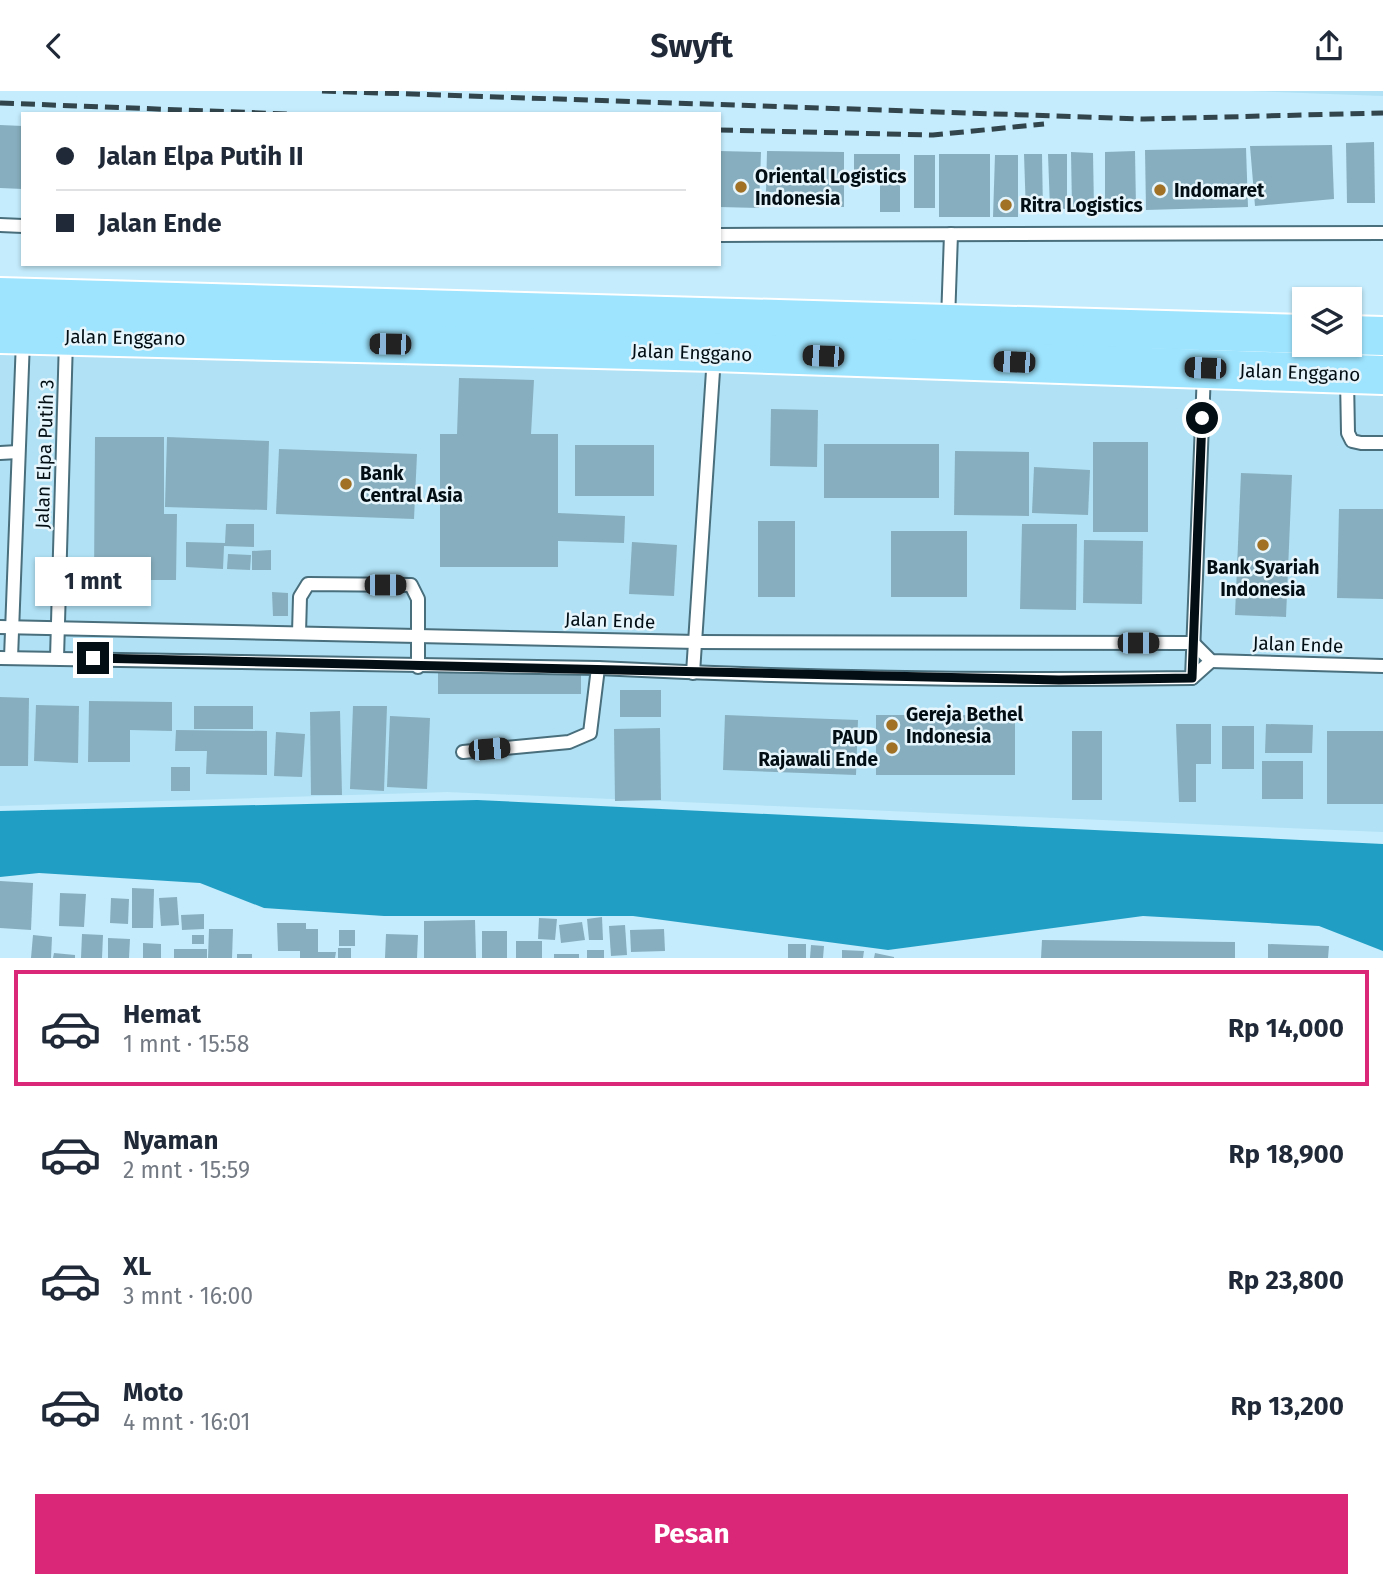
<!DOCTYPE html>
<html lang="id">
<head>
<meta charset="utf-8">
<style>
  :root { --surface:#fff; --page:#f2f2f3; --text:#1f2937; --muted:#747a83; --line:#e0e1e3; --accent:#db2777 }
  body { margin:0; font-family:"Fira Sans",sans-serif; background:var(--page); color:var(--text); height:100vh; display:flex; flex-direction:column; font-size:26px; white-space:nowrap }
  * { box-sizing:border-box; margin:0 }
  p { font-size:23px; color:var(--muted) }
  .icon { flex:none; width:38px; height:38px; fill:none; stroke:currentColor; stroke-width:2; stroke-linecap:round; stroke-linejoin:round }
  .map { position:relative; height:867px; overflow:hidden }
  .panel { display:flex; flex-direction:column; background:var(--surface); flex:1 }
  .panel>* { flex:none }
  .banner { position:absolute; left:21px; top:21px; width:700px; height:154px; border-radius:0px; box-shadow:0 2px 5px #0004; display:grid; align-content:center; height:154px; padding:0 35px; background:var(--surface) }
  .buttons { position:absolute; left:1292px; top:196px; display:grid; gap:14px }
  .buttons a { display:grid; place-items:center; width:70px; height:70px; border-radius:0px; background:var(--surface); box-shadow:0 2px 5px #0004; font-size:35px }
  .end { position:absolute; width:32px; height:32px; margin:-16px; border:9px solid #020e14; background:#fff; box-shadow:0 0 0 4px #fff }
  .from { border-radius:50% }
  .bubble { position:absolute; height:49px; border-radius:0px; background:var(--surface); box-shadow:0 2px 5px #0004; font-size:23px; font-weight:700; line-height:49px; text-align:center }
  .car { position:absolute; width:21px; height:42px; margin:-21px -10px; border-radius:9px; box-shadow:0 0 5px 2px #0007; background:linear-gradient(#222 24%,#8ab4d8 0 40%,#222 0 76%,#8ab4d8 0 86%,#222 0) }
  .banner b { display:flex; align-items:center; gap:24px; height:66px; font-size:26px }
  .banner b+b { border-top:2px solid var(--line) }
  .banner i { width:18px; height:18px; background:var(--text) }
  ul { padding:12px 0 0; list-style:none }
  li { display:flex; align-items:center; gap:21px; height:116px; margin:0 14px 10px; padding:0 21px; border:4px solid transparent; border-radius:0px }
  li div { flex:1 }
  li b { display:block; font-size:26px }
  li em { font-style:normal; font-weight:700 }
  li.on { border-color:var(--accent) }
  li>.icon { width:63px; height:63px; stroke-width:1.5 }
  .primary-button { display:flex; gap:14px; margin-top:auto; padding:14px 35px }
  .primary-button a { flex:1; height:80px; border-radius:0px; background:var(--accent); color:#fff; font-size:28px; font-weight:700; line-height:80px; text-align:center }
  header { display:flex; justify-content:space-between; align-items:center; height:91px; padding:0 35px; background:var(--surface); font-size:32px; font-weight:700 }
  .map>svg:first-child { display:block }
</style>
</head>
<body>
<header><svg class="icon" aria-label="back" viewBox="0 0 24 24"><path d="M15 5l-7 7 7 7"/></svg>Swyft<svg class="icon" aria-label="share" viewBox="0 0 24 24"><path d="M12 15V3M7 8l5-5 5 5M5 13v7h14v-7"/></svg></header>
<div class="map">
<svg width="1383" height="867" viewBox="0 0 1383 867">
  <rect width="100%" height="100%" fill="#c4ecfc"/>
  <g fill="#b0e1f5">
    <path d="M1249 0H1383V5Z"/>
    <path d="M0 257 1383 301V741L447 701 0 715Z"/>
  </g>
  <path fill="#219ec4" d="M477 709 1383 753V860L1319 835 1143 825 888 859 633 825H384L264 817 200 792 39 782 0 786V720Z"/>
  <g fill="#87aebe">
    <path d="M0 34 23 35V98L0 97Z"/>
    <path d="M1374 51 1375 112H1347L1346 52Z"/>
    <path d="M1332 54 1334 108 1255 115 1250 55Z"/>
    <path d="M1246 57 1248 116 1146 119 1145 59Z"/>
    <path d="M719 60 761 61 759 117 719 116Z"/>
    <path d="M767 60 844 61V116H820V102L766 101Z"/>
    <path d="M1135 60 1136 116 1105 117V61Z"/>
    <path d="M1071 61 1093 62 1094 118H1072Z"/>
    <path d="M854 63H900V121H880V85H854Z"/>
    <rect x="939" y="63" width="51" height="63"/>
    <path d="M1024 63H1042L1043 122 1026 123Z"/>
    <path d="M1048 63H1067V118H1050Z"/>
    <rect x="914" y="64" width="21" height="53"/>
    <path d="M995 64H1018V126H993Z"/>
    <path d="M459 287 534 289 531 343H558V422L625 425 624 452 558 450V476H440V343H457Z"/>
    <path d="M771 318 818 319 817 376 770 375Z"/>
    <path d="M95 346H164V423H177L176 489H94Z"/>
    <path d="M167 346 269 350 267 419 165 416Z"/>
    <rect x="1093" y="351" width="55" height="90"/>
    <rect x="824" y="353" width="115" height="54"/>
    <rect x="575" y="354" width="79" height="51"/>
    <path d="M279 358 417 363 414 428 276 423Z"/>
    <path d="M955 360 1029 361V425L954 424Z"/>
    <path d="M1034 376 1090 379 1088 424 1032 422Z"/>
    <path d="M1241 382 1292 384 1286 526 1235 524Z"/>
    <path d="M1339 418H1383V508L1337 507Z"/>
    <rect x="758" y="430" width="37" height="76"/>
    <path d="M226 433H254V456L224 455 223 478 186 476V451L225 452Z"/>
    <path d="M1022 433H1077L1076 519 1020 518Z"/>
    <rect x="891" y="440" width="76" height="66"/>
    <path d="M1084 449 1143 450 1142 513 1083 512Z"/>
    <path d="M632 451 677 454 674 505 629 503Z"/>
    <path d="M271 459V479H252V460Z"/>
    <path d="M228 463 251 464 250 479 227 478Z"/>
    <path d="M272 501 288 502V525H273Z"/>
    <rect x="438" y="581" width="143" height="22"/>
    <rect x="620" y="599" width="41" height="27"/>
    <path d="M0 606 29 607 28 675H0Z"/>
    <path d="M89 610 172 611V640L130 639V671H88Z"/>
    <path d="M36 614 79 615 78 672 34 670Z"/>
    <rect x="194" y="615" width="59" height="23"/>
    <path d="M353 615H387L384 700 350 698Z"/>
    <path d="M340 620 342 704H311L310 621Z"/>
    <path d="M725 624 858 629 856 684 723 679Z"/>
    <rect x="876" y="624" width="139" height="60"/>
    <path d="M390 625 430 627 427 698 387 696Z"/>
    <path d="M1176 633H1211V673H1196V711H1179Z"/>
    <path d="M1266 633 1313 634 1312 662H1265Z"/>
    <rect x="1222" y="635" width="32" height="43"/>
    <path d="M660 637 661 709 615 710 614 638Z"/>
    <path d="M176 639 267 640V684L206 683 207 660H175Z"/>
    <rect x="1072" y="640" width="30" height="69"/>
    <rect x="1327" y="640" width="56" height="73"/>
    <path d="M276 641 305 643 302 686 274 685Z"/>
    <rect x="1262" y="670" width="41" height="38"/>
    <rect x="171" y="676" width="19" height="24"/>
    <path d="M0 790 33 792 31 839 0 837Z"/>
    <path d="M132 797 154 798 153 837H132Z"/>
    <path d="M60 802 86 803 84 836 59 835Z"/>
    <path d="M177 806 179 834 161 835 159 807Z"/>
    <path d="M111 807 129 808 128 833 110 832Z"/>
    <path d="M204 823V838L182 839 181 824Z"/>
    <path d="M602 826 603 849H589L587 828Z"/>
    <path d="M539 827 557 828 555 849 538 848Z"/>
    <path d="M475 829 476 867H424V830Z"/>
    <path d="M582 831 585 849 561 852 559 834Z"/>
    <path d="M277 832H306V838H318V861H336L335 867H300V860H278Z"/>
    <path d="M625 834 627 864 611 865 609 835Z"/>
    <path d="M209 838H233L232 867H208Z"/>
    <path d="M664 838 665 860 631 861 630 839Z"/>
    <rect x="339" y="839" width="16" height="16"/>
    <rect x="482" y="840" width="25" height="27"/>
    <path d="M82 843 103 844 102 867H81Z"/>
    <path d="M386 843 418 844 417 867H385Z"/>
    <path d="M33 844 52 846 51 867H31Z"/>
    <rect x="192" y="844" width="12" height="9"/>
    <path d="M108 847 130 848 129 867H108Z"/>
    <path d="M1042 849 1235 851V867H1041Z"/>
    <rect x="516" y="850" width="26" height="17"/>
    <path d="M143 852 161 853V867H143Z"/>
    <rect x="788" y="853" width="18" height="14"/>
    <path d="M1268 853 1329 855 1328 867H1268Z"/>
    <path d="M811 854 824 855 823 867H810Z"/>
    <rect x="338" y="857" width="13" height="10"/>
    <rect x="174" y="858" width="33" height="9"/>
    <rect x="587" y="859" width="17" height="8"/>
    <path d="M842 859 864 860 863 867H842Z"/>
    <path d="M54 862 75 864V867H53Z"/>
    <path d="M875 862 894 866V867H874Z"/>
    <rect x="237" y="863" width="15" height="4"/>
    <rect x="554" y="863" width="25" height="4"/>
  </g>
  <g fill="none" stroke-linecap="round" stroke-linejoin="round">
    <defs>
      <g id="service">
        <path d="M0 134 23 135"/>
        <path d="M719 144 1383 142"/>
        <path d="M948 230 951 143"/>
        <path d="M1347 288 1348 342 1352 350 1361 352H1383"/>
        <path d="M0 362 18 361"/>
        <path d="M0 536 697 551 1193 552 1211 570 1383 575"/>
        <path d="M299 542 300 506 308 493 411 494 418 508V576"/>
        <path d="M0 567 598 577C796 587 994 590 1192 587L1211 570"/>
        <path d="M11 567 23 249"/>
        <path d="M57 567 66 248"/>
        <path d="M693 582 714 265"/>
        <path d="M1192 587 1204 281"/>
        <path d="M463 661 569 651 590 642 598 577"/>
      </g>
      <g id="trunk">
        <path d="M0 206 1304 243"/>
        <path d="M0 243 714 261 1383 284"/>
        <path d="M1349 244 1383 245"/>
      </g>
    </defs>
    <use href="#service" stroke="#496e7c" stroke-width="16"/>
    <use href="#trunk" stroke="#fff" stroke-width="42"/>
    <use href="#service" stroke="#fff" stroke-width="12"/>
    <use href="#trunk" stroke="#9ee4fe" stroke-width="38"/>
    <g stroke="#32454d" stroke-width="5" stroke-dasharray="14 7" stroke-linecap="butt">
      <path d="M322 0 1144 28 1383 22"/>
      <path d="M0 12 288 23"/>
      <path d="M719 39 933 44 1044 33"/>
    </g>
  </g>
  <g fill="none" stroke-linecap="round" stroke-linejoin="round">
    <path stroke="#020e14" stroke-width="9" d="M93 567 1059 589 1192 587 1202 327"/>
  </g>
  <g fill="#a17125" stroke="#e5f5fb" stroke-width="2.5">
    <circle cx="741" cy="96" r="7"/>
    <circle cx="1160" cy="99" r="7"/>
    <circle cx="1006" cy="114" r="7"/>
    <circle cx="346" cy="393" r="7"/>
    <circle cx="1263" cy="454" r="7"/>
    <circle cx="892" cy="634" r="7"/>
    <circle cx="892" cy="657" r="7"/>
  </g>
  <g text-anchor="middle" stroke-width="5" stroke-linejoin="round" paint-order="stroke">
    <g font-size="19" font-weight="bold" fill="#020e14" stroke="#e5f5fb" text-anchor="start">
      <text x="755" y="92">Oriental Logistics<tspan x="755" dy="22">Indonesia</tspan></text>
      <text x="1174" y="106">Indomaret</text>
      <text x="1020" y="121">Ritra Logistics</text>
      <text x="360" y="389">Bank<tspan x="360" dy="22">Central Asia</tspan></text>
      <text x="1263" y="483" text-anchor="middle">Bank Syariah<tspan x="1263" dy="22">Indonesia</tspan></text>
      <text x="906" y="630">Gereja Bethel<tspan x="906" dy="22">Indonesia</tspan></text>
      <text x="878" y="653" text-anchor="end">PAUD<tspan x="878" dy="22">Rajawali Ende</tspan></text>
    </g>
    <g font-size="19" fill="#020e14" stroke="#e5f5fb">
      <text transform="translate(125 246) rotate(1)" y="7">Jalan Enggano</text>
      <text transform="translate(692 261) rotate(2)" y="7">Jalan Enggano</text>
      <text transform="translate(1300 281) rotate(2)" y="7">Jalan Enggano</text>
      <text transform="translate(44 363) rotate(-88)" y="7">Jalan Elpa Putih 3</text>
      <text transform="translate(610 529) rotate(2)" y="7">Jalan Ende</text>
      <text transform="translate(1298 553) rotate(2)" y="7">Jalan Ende</text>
    </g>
  </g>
</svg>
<div class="buttons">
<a><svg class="icon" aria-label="layers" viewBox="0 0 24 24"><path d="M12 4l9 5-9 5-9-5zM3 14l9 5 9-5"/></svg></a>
</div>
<i class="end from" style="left:1202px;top:327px"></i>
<i class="end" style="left:93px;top:567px"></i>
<div class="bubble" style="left:35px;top:466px;width:116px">1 mnt</div>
<i class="car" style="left:390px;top:253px;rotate:271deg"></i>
<i class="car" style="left:823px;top:265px;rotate:272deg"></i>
<i class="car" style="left:1014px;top:271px;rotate:272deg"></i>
<i class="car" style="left:1205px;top:277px;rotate:272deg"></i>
<i class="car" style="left:385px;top:494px;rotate:90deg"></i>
<i class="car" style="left:1138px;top:552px;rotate:90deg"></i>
<i class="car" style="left:489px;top:658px;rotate:85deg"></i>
<div class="banner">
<b><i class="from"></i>Jalan Elpa Putih II</b>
<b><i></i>Jalan Ende</b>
</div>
</div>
<section class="panel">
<ul>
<li class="on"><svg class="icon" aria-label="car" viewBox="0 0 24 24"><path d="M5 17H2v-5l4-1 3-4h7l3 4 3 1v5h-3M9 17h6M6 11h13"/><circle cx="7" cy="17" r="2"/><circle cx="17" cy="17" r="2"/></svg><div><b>Hemat</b><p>1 mnt · 15:58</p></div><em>Rp 14,000</em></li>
<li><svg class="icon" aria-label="car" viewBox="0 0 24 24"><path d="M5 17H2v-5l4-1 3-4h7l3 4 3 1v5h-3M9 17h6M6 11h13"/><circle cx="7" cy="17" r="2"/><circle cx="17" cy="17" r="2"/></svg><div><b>Nyaman</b><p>2 mnt · 15:59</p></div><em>Rp 18,900</em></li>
<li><svg class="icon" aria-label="car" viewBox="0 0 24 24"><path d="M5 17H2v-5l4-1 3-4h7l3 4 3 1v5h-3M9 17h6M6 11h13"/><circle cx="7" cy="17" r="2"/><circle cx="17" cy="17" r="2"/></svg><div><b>XL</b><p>3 mnt · 16:00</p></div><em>Rp 23,800</em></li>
<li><svg class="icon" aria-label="car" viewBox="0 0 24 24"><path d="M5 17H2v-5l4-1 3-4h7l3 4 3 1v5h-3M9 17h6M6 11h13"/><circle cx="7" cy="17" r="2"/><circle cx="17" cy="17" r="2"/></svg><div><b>Moto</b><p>4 mnt · 16:01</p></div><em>Rp 13,200</em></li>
</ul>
<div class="primary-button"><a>Pesan</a></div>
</section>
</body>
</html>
